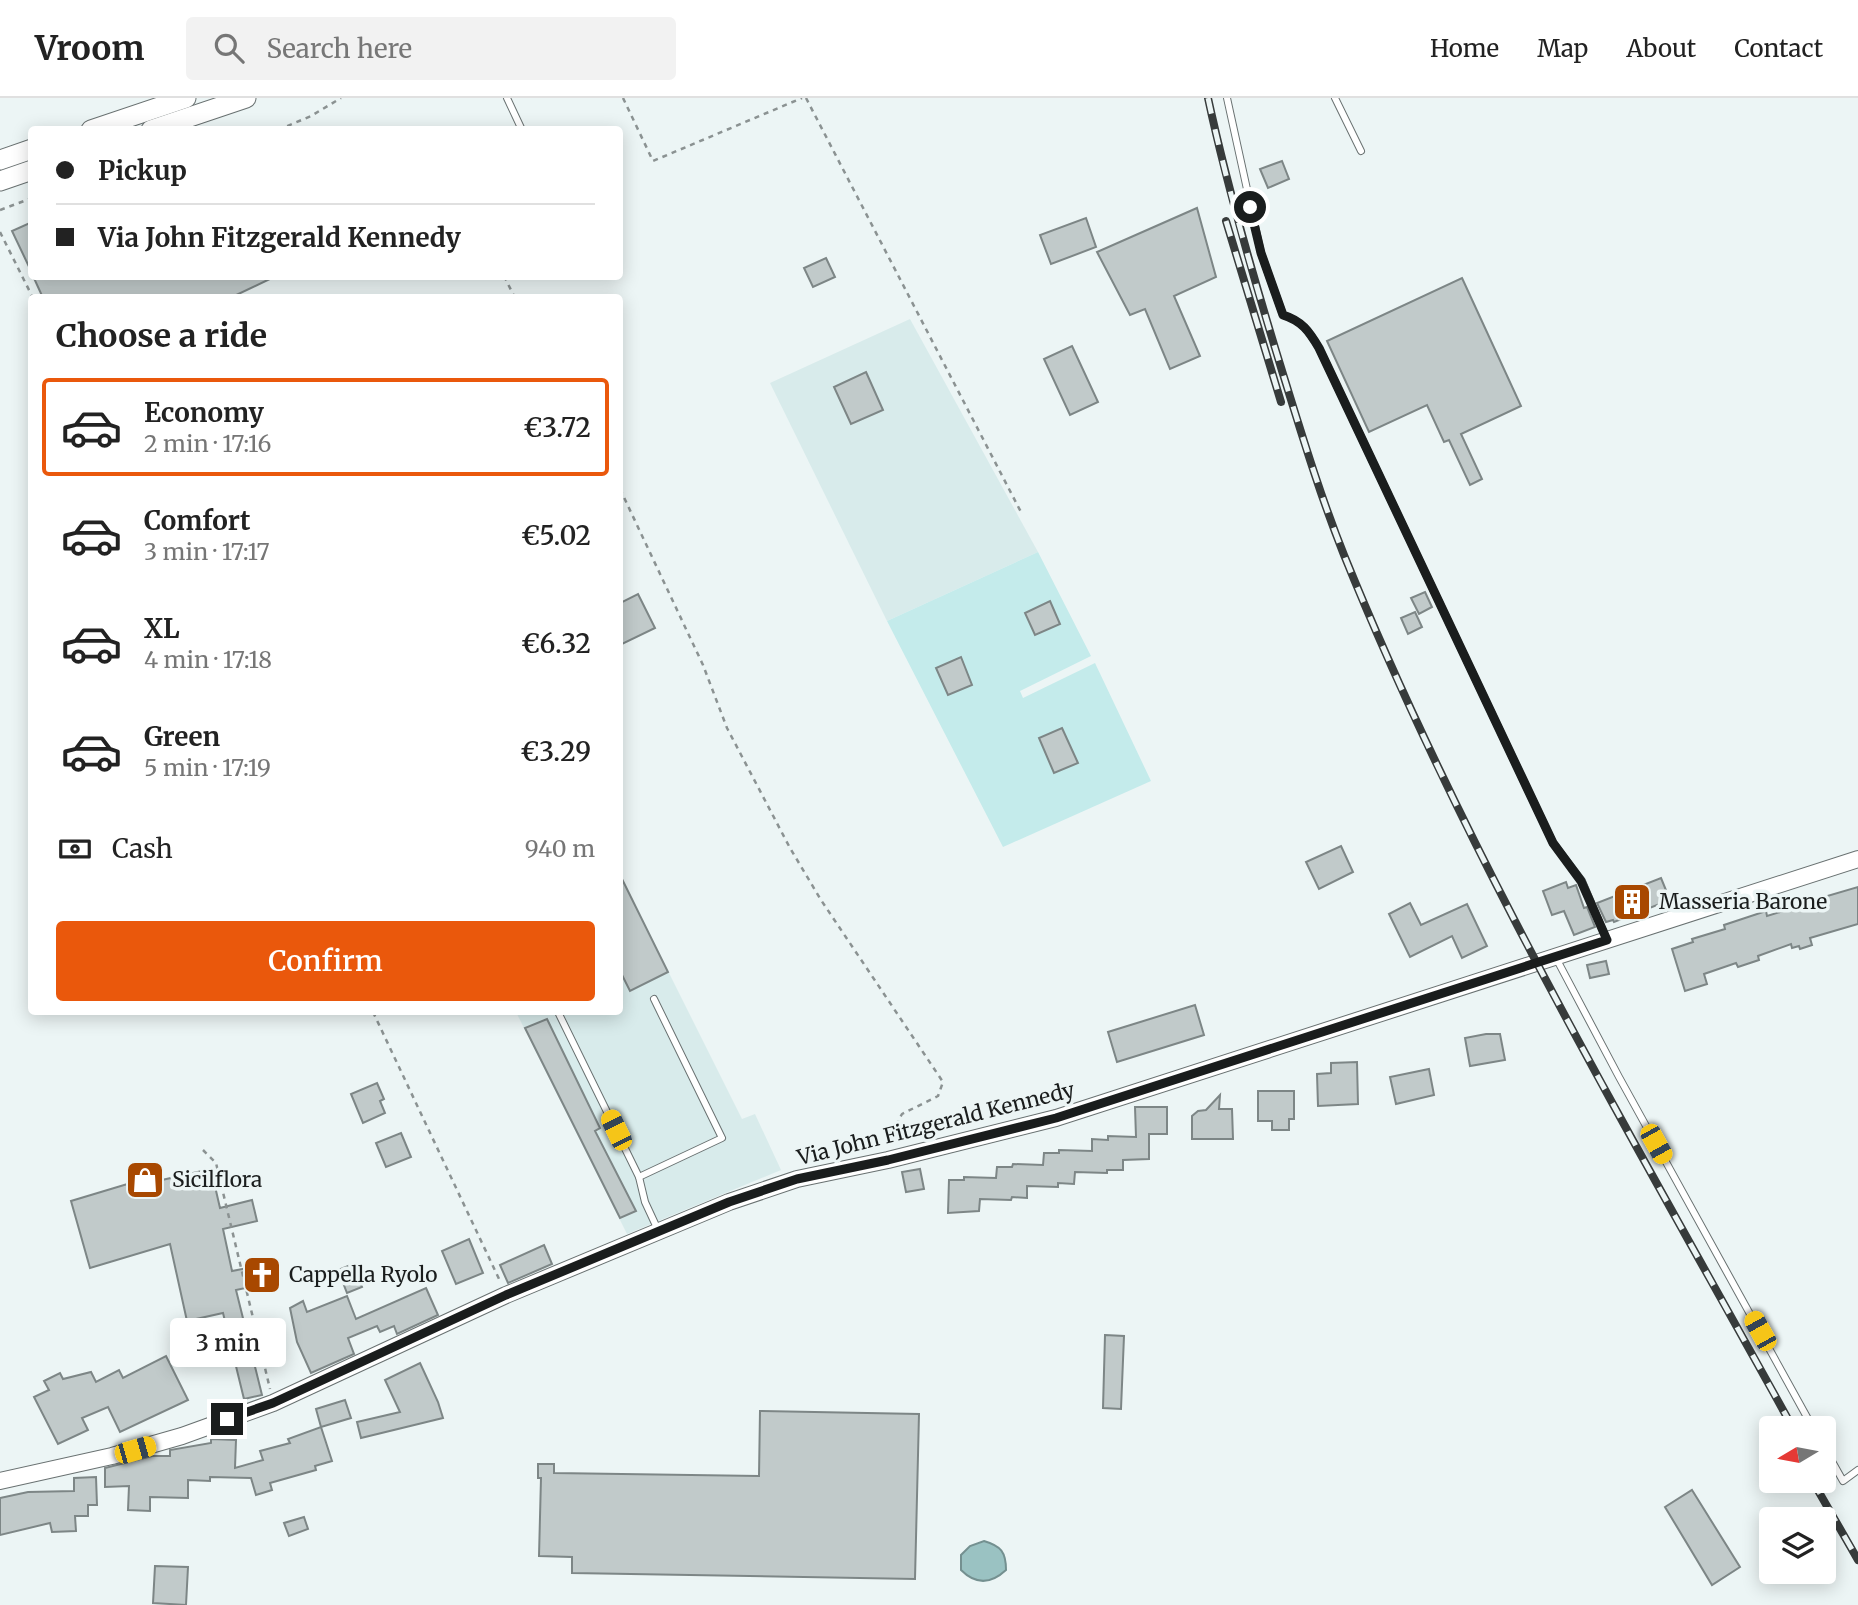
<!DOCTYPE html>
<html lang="en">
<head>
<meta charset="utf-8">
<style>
  :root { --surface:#fff; --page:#f2f2f2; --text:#222; --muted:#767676; --line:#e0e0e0; --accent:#ea580c }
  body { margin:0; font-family:Merriweather,serif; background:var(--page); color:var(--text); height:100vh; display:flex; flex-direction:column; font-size:26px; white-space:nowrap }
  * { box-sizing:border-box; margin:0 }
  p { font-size:23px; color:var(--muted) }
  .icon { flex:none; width:38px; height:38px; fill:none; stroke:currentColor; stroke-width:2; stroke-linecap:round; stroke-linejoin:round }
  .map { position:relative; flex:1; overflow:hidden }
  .sheet { position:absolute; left:28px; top:196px; width:595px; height:721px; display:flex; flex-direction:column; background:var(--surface); border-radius:7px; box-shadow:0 4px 18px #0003 }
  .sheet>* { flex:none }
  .top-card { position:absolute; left:28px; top:28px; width:595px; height:154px; border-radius:7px; box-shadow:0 4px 18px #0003; display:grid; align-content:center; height:154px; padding:0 28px; background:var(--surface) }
  .needle { width:46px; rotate:260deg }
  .buttons { position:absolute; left:1759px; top:1318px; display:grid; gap:14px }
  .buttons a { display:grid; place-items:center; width:77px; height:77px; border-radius:7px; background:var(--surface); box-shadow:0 4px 18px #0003; font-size:35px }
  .end { position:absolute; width:32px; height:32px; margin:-16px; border:9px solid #1a1d1d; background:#fff; box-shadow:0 0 0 4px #fff }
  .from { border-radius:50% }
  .bubble { position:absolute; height:49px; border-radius:7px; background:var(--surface); box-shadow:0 4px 18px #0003; font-size:23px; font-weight:600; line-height:49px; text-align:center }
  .car { position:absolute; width:21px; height:42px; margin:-21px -10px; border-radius:9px; box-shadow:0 0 5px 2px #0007; background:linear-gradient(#f5c518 24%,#345 0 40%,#f5c518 0 76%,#345 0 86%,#f5c518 0) }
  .top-card b { display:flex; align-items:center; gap:24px; height:66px; font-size:26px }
  .top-card b+b { border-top:2px solid var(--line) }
  .top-card i { width:18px; height:18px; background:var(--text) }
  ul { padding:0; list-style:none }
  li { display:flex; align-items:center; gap:21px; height:98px; margin:0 14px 10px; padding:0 14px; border:4px solid transparent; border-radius:7px }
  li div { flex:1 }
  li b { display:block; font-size:26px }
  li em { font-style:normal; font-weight:600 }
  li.active { border-color:var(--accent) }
  li>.icon { width:63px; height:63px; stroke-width:1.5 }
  h2 { padding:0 28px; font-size:32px; line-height:84px }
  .pay { display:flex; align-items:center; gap:18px; height:77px; padding:0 28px; font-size:26px }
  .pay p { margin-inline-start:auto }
  .button { display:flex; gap:14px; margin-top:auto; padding:14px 28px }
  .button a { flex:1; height:80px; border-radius:7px; background:var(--accent); color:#fff; font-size:28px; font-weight:600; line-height:80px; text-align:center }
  header { display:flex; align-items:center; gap:42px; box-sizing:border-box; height:98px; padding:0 35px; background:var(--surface); border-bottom:2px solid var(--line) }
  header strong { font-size:33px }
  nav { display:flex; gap:38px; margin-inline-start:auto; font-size:24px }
  .search { width:490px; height:63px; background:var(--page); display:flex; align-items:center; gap:18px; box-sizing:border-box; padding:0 24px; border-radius:7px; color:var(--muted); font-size:26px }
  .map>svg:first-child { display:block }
</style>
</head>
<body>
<header>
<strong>Vroom</strong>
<div class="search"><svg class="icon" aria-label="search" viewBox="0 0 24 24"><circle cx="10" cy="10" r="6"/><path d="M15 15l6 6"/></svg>Search here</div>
<nav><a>Home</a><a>Map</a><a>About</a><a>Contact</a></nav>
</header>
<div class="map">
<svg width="1858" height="1507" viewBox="0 0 1858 1507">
  <rect width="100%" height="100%" fill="#ecf5f5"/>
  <g fill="#d8ebeb">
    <path d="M910 221 1038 454 887 523 770 285Z"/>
    <path d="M620 777 742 1021 755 1016 781 1072 627 1136 516 914H620Z"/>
  </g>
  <path fill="#c4ebeb" d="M1038 454 1091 558 1020 593 1023 600 1095 565 1151 683 1003 749 887 523Z"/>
  <path fill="#9ac2c2" stroke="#749090" stroke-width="2" d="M984 1443C1001 1448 1006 1454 1006 1472 991 1486 976 1487 961 1472V1457L970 1448Z"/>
  <g fill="#c1caca" stroke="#7d8686" stroke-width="2">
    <path d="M1282 63 1289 81 1268 90 1260 71Z"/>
    <path d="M1197 110 1216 179 1174 198 1200 258 1170 271 1145 211 1130 217 1097 154Z"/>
    <path d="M1086 120 1096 149 1051 166 1040 137Z"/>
    <path d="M32 124V175L12 133Z"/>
    <path d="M826 160 835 179 813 189 804 170Z"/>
    <path d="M33 178H276L230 200H43Z"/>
    <path d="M1462 180 1521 308 1461 336 1482 381 1470 387 1449 342 1444 344 1427 307 1369 334 1327 243Z"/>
    <path d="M1072 248 1098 304 1070 317 1044 261Z"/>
    <path d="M866 274 883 312 851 326 834 289Z"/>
    <path d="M1425 494 1432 509 1419 516 1411 500Z"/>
    <path d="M638 496 655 530 620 547V505Z"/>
    <path d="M1050 503 1060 526 1035 537 1025 515Z"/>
    <path d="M1415 514 1422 529 1408 536 1401 520Z"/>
    <path d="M961 559 972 587 948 597 936 570Z"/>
    <path d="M1062 630 1078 665 1054 675 1039 640Z"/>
    <path d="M1341 748 1353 774 1319 791 1306 764Z"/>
    <path d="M620 777 668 874 630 893 620 873Z"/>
    <path d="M1661 780 1670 802 1614 824 1613 822 1606 824 1597 805Z"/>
    <path d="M1566 784 1568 790 1576 787 1584 810 1587 809 1595 829 1574 837 1564 813 1552 817 1543 793Z"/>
    <path d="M1858 789V826L1810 840 1812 847 1800 851 1799 848 1792 850 1791 846 1758 858 1759 862 1738 869 1736 865 1704 876 1707 886 1685 893 1672 851 1693 844 1692 841 1725 831 1724 827 1766 813 1767 818 1800 808V806Z"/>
    <path d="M1410 805 1421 827 1467 806 1487 848 1462 860 1452 838 1410 859 1389 816Z"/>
    <path d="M1606 863 1609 876 1590 880 1587 867Z"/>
    <path d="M1195 907 1204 937 1117 964 1108 934Z"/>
    <path d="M547 921 600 1030 595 1033 636 1113 620 1120 525 930Z"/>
    <path d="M1486 936H1500L1505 962 1470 968 1465 940Z"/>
    <path d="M1357 964 1358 1006 1318 1008 1317 976 1331 975V965Z"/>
    <path d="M1429 971 1434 997 1396 1006 1390 979Z"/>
    <path d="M377 985 384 1001 380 1003 385 1015 363 1025 351 996Z"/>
    <path d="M1258 993H1294V1021H1289V1032H1272V1023H1258Z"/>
    <path d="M1220 997 1219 1011H1232L1233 1041H1192V1018L1198 1013 1206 1012Z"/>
    <path d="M1135 1009H1167V1036H1149V1061L1123 1062V1072H1107V1075L1075 1074 1074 1086 1058 1085V1089L1027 1088V1100L1012 1099 1011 1102 980 1101 979 1113 948 1115 949 1082H964V1079L996 1080 997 1069H1012L1013 1066 1043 1067 1044 1055H1059V1052L1092 1053V1041L1108 1042V1038L1136 1039Z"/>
    <path d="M401 1035 411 1059 386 1069 376 1045Z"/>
    <path d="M211 1071 220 1110 252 1102 257 1123 223 1131 232 1173 253 1169 254 1165 262 1161 269 1169 273 1184 236 1192 262 1297 244 1301 223 1215 187 1223 170 1146 90 1170 71 1103 134 1084 135 1088Z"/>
    <path d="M920 1071 924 1091 906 1094 902 1074Z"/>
    <path d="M469 1141 483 1175 456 1186 442 1153Z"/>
    <path d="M544 1147 552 1166 508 1185 500 1167Z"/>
    <path d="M353 1166 362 1189 347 1195 338 1172Z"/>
    <path d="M426 1190 438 1217 397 1236 394 1228 380 1234 377 1228 348 1240 354 1256 311 1275 297 1244 290 1210 303 1203 307 1214 347 1198 356 1221Z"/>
    <path d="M1105 1237 1124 1238 1121 1311 1103 1310Z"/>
    <path d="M166 1258 188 1302 120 1334 108 1309 82 1320 88 1332 58 1346 34 1299 49 1292 44 1283 60 1275 63 1281 91 1274 96 1284 119 1272 123 1280Z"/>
    <path d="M420 1265 438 1304 443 1320 361 1340 357 1324 400 1314 385 1282Z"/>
    <path d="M345 1302 351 1320 321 1329 316 1311Z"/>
    <path d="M760 1313 919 1316 915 1481 572 1475V1459L539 1458 541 1380H538V1366H554V1375L759 1378Z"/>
    <path d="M321 1329 332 1363 315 1368 316 1372 270 1385 272 1392 256 1397 251 1380 210 1379V1383L188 1382V1400L150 1399V1413L128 1412 129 1388 105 1389V1370L152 1358H170V1352L211 1345V1341L236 1342 235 1370 263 1362 260 1353 290 1345 288 1341Z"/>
    <path d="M96 1379 97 1407H88V1418H75L76 1433 52 1434 50 1425 0 1437V1400L28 1394 74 1393V1380Z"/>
    <path d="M1692 1392 1740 1469 1712 1487 1665 1409Z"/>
    <path d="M304 1419 308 1431 289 1438 284 1425Z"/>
    <path d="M155 1468 188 1469 186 1507 153 1505Z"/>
  </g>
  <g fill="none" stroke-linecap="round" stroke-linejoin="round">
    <defs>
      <g id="service">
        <path d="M507 0 522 32"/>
        <path d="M1227 0 1261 155 1283 217C1302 223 1309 233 1319 250L1553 745 1582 783 1606 840"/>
        <path d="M1335 0 1361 53"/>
        <path d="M1556 860 1619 979 1813 1330"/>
        <path d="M558 914 639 1079 645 1104 658 1132"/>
        <path d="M639 1079 722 1040 654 901"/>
        <path d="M1824 1349 1843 1383 1858 1372"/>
      </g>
      <path id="tertiary" d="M0 1383 112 1358 182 1338 273 1305 506 1197 729 1104 797 1081 888 1062 1056 1020 1858 761"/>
      <g id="secondary">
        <path d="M91 32 186 0"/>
        <path d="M151 32 246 0"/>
        <path d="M0 62 32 51"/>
        <path d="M0 83 32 72"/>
      </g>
    </defs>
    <use href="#service" stroke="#697171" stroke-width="8"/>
    <use href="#tertiary" stroke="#697171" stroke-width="18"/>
    <use href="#secondary" stroke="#697171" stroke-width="21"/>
    <g stroke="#8b9292" stroke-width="2.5" stroke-dasharray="5 5" stroke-linecap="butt">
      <path d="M623 0 653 63 802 0"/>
      <path d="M806 0 1022 416"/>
      <path d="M278 32 311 18 341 0"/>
      <path d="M0 112 32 100"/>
      <path d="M0 134 33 200"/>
      <path d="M504 178 515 200"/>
      <path d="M620 391 703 567 727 630 790 750 821 802 943 984 938 998 902 1016 898 1023 905 1040"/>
      <path d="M373 914 500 1183"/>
      <path d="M203 1052 216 1065 270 1291"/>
    </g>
    <use href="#service" stroke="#fff" stroke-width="6"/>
    <use href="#tertiary" stroke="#fff" stroke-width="16"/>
    <use href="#secondary" stroke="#fff" stroke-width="19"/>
    <defs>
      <g id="rail">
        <path d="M1208 0C1228 93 1255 185 1283 276 1302 337 1320 397 1344 457 1467 760 1635 1044 1793 1330"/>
        <path d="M1226 123 1281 304"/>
        <path d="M1812 1382 1858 1462"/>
      </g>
    </defs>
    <use href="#rail" stroke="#373b3b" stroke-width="8"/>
    <use href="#rail" stroke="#ecf5f5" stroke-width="5" stroke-dasharray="16" stroke-linecap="butt"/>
  </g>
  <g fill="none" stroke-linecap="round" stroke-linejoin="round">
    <path stroke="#1a1d1d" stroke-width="9" d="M227 1321 273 1305 506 1197 729 1104 797 1081 888 1062 1056 1020 1607 842 1581 783 1553 745 1319 250C1309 233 1302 223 1283 217L1261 155 1250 109"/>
  </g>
  <defs>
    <symbol id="building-square" viewBox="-11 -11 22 22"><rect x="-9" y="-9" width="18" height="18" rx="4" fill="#a84800" stroke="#ecf5f5"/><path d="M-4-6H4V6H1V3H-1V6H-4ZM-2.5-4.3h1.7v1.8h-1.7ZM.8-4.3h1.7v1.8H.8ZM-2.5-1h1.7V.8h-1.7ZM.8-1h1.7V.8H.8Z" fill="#fff"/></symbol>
    <symbol id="shop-square" viewBox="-11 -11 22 22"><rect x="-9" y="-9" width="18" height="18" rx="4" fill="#a84800" stroke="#ecf5f5"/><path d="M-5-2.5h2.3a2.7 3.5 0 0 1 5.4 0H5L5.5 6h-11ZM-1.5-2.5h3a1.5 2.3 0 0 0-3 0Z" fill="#fff"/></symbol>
    <symbol id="church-square" viewBox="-11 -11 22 22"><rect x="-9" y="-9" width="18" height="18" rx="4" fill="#a84800" stroke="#ecf5f5"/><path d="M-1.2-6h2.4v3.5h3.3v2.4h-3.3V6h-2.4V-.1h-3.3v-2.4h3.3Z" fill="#fff"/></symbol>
  </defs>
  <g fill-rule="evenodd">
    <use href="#building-square" x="1610" y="782" width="44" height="44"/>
    <use href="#shop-square" x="123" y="1060" width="44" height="44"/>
    <use href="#church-square" x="240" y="1155" width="44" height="44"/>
  </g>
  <g text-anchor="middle" stroke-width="7" stroke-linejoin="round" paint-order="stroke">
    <g font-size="21" fill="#1a1d1d" stroke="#ecf5f5" text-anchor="start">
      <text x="1659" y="811">Masseria Barone</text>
      <text x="172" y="1089">Sicilflora</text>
      <text x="289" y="1184">Cappella Ryolo</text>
    </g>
    <g font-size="21" fill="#1a1d1d" stroke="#ecf5f5">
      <text transform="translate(936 1026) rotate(-14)" y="7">Via John Fitzgerald Kennedy</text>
    </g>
  </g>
</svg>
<div class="buttons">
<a><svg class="needle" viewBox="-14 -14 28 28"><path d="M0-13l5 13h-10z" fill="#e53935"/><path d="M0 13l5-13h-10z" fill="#767676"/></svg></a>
<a><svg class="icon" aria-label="layers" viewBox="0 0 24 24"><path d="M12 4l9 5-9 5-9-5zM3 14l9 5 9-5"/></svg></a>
</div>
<i class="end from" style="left:1250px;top:109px"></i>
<i class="end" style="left:227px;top:1321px"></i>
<div class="bubble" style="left:170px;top:1220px;width:116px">3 min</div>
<i class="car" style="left:616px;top:1032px;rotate:334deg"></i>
<i class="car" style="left:1656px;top:1046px;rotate:151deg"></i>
<i class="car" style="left:1760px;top:1233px;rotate:331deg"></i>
<i class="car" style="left:135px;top:1352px;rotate:74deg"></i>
<div class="top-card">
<b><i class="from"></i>Pickup</b>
<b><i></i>Via John Fitzgerald Kennedy</b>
</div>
<section class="sheet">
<h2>Choose a ride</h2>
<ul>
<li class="active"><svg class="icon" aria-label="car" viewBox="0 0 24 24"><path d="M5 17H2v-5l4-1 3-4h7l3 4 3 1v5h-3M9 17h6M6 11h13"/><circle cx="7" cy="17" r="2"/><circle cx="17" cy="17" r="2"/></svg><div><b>Economy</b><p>2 min · 17:16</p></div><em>€3.72</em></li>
<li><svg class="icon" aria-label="car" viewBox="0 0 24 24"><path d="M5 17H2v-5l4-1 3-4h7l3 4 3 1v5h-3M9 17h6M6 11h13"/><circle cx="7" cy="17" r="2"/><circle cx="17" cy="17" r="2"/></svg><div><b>Comfort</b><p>3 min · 17:17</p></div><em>€5.02</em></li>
<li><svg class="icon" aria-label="car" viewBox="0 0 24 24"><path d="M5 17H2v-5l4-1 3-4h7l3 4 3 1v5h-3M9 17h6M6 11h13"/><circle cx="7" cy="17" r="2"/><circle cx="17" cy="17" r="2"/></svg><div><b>XL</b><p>4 min · 17:18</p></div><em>€6.32</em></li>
<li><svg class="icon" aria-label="car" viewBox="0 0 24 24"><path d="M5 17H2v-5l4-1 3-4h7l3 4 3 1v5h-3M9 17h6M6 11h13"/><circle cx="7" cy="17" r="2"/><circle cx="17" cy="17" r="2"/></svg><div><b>Green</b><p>5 min · 17:19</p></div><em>€3.29</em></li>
</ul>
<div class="pay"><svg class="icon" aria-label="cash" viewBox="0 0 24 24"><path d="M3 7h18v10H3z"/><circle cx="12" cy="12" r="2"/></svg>Cash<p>940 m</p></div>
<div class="button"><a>Confirm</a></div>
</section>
</div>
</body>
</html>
